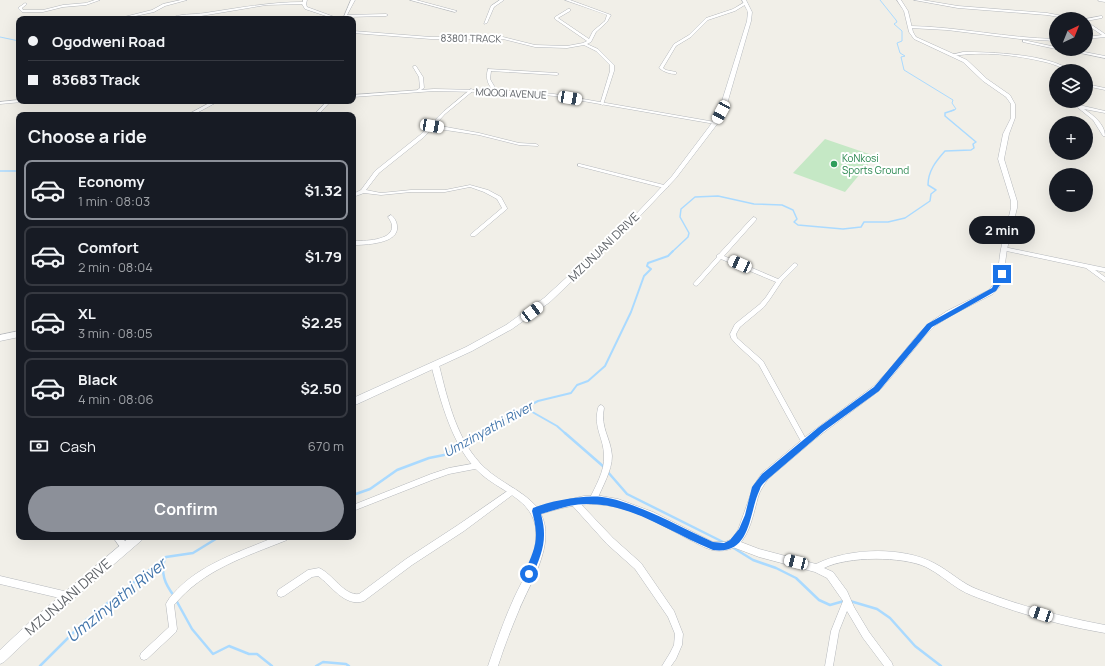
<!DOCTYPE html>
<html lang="en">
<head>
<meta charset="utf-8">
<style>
  :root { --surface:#171b24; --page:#20242c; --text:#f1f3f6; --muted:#9ea1a6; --line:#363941; --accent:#8c9099 }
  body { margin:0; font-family:Manrope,sans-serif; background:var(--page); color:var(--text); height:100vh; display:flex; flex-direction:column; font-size:15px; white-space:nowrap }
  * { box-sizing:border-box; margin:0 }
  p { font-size:13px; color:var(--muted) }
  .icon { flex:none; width:22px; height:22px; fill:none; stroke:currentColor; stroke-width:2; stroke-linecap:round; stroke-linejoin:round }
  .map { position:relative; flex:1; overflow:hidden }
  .details { position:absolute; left:16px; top:112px; width:340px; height:428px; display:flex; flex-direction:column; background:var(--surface); border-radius:8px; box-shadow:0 4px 16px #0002 }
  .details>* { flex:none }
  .banner { position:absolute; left:16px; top:16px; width:340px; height:88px; border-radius:8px; box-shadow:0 4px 16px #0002; display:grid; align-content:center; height:88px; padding:0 12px; background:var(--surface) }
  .needle { width:26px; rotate:43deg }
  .controls { position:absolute; left:1049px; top:12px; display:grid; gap:8px }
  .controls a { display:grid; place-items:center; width:44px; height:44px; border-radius:50%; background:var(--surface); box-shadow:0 4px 16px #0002; font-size:20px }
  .end { position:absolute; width:18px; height:18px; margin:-9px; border:5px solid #1a73e8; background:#fff; box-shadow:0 0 0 2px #fff }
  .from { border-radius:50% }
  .bubble { position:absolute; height:28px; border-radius:14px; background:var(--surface); box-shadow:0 4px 16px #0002; font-size:13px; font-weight:700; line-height:28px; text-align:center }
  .car { position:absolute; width:12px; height:24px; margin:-12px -6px; border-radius:5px; box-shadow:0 0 3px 1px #0007; background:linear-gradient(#fff 24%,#345 0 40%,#fff 0 76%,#345 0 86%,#fff 0) }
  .banner b { display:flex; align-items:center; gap:14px; height:38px; font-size:15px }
  .banner b+b { border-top:1px solid var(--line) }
  .banner i { width:10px; height:10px; background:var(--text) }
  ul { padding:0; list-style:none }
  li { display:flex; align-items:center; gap:12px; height:60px; margin:0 8px 6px; padding:0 4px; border:2px solid var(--line); border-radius:8px }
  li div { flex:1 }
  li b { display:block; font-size:15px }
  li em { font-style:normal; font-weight:700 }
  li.active { border-color:var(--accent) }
  li>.icon { width:36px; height:36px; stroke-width:1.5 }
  h2 { padding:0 12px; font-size:18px; line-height:48px }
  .pay { display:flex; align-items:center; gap:10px; height:44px; padding:0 12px; font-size:15px }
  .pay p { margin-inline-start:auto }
  .cta { display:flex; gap:8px; margin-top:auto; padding:8px 12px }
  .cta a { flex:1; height:46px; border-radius:24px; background:var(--accent); color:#fff; font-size:16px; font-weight:700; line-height:46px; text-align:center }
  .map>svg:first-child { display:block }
</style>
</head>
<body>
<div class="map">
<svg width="1105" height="666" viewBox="0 0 1105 666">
  <rect width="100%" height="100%" fill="#f1efe8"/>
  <path fill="#c5e8c5" d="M825 139 875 156 845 192 793 173Z"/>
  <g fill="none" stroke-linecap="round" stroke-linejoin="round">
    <g stroke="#aadaff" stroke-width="1">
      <path d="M880 0 896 20 897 22 894 24 902 31V41L897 43 900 53 905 56 901 57 904 70 953 100 952 103 956 109 951 111"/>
      <path d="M0 37 19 41"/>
    </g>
    <g stroke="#aadaff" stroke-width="1.5">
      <path d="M0 171H19"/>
      <path d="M672 252 688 237 689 233 680 217 681 209 695 197 718 196 754 204 782 205 793 210 797 219 794 222 798 225 843 229 861 227 864 222H888L905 218 930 201 931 194 936 190 928 185C928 171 936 161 945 151L971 150 974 148 973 144 976 142 945 116V113L954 110"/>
    </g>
    <g stroke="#aadaff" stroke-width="2">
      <path d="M527 409 557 426 566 434"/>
      <path d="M485 434 495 424 538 401 571 393 577 385 588 381 605 366 631 312 644 276 651 269 647 266 648 263 668 256 673 251"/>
    </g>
    <g stroke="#aadaff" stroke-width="2.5">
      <path d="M565 433 604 467"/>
      <path d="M607 471 627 494 725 543"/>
      <path d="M353 495 370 489 397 470 429 458 444 455 486 433"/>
      <path d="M732 547 753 560 776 568 796 578 819 600 830 605 844 601"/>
      <path d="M165 558C160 573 165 584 174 596"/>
      <path d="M176 600 192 629 213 654 229 646 249 654H257L272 666"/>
      <path d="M850 601 877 609 890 618 915 646 941 666"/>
      <path d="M40 666 86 620 166 557 193 553 219 537"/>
      <path d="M316 666 323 662 346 664 349 666"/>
    </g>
    <defs>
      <g id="minor">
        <path d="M95 0H100L86 5 63 7 43 12H22L18 8 25 3 27 4 22 8 23 10H43L63 5 86 3Z"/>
        <path d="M181 0H187L165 6 154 12 122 19H116L152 10 163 4Z"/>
        <path d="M303 0H307L306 4 307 7 340 19H335L305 9 302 4 266 5 201 16 169 19C180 13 193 15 205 13 238 8 270 2 303 2Z"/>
        <path d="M351 0H355L347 15 386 14 388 15 386 16 346 17 345 19H343Z"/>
        <path d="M410 0H416L457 11 455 12Z"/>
        <path d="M500 0H504L494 7 487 23 484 24 491 6Z"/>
        <path d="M565 0H570L611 15 607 22 596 32 591 42 587 44 598 49 614 65V71L603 105 600 104 610 71V65L596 51 584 45 567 48 535 47 503 39H431L353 33V31L431 37H503L535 45 567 46 583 43 587 41 555 19V17L568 9H570V11L558 18 589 39 593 31 605 21 607 15Z"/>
        <path d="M914 0H922L958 6 1047 13 1079 19H1071L1047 15 958 8Z"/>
        <path d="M1098 0H1105V2L1099 1Z"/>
        <path d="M745 2 748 3 735 11 708 20 691 37 676 46 663 68 666 70 676 72V74C670 74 664 72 659 68L674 44 689 35 706 18 733 9Z"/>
        <path d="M1101 16H1102V18L1086 21 1105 34V37L1086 39V37L1102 35 1086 24V19Z"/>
        <path d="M911 26C960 27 1007 38 1056 39V41L1020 39 947 30 910 28V26Z"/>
        <path d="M1023 40 1056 47V49L1023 42Z"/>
        <path d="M1061 49H1069L1105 56V58Z"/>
        <path d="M963 52C990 52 1050 54 1071 71 1066 71 1064 69 1060 67 1055 65 1050 63 1045 62 1016 55 983 51 953 56L951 55Z"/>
        <path d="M414 66H416L423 77 424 88 418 92 416 91 420 88 419 77 413 67Z"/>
        <path d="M488 69 557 73 559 74 557 75 491 71 490 79 497 91 495 92C488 86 485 78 488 69Z"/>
        <path d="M1086 84 1105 88V90L1086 86Z"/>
        <path d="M471 89 474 90 445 114 435 125 479 133 519 143 536 144 538 145V146L519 145 479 135 432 128 424 137 379 173 366 190 381 193 411 190H445L470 185 488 190 501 197 507 208V209L475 236H471L470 235 471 234 502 208 497 199 484 192 470 187 445 192H411L381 195 364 193 353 197V194L361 190 375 171 420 135 443 112Z"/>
        <path d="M19 100V101H24L22 102 0 104V102Z"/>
        <path d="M327 101H331L318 115H314Z"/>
        <path d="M1064 101H1070L1079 105 1105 111V113L1084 109C1093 115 1105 124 1105 136H1103L1093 120 1077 107Z"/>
        <path d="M578 164H580L668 186V187L666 188H664L578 166Z"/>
        <path d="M391 215C394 217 397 222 397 226 400 244 364 245 353 245V241C363 241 393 241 392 226 392 223 390 220 388 217Z"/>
        <path d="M754 217 757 219 756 220 724 256 778 279 793 264 795 263 798 265 782 281 770 299 764 307 740 327 736 334 737 338 763 361 807 441 808 443 807 445 805 446 803 445 759 365 736 344 731 338 730 334 735 324 760 304 766 297 776 282 721 259 698 285 696 286 693 284 717 257V255L719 254 752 218Z"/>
        <path d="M1004 247 1105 268V272L1095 270 1105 277V282L1086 268 1002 250 1001 249 1002 248Z"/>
        <path d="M601 405 603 406 604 408C600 428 611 438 612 456 612 471 602 487 597 500L596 502 593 503 590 502 589 500C595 487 605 471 604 456 604 438 593 428 598 408L599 406Z"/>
        <path d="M477 463 480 464 481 466 480 468 449 474 432 480 353 511V505L431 474 449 468Z"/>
        <path d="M512 488 515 489 516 491 515 493 464 531 412 565 364 601C345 608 331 585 318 576L312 577 284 596 281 597 278 596 277 593 278 590 308 570 319 568C333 574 344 596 359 594L406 559 458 525Z"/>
        <path d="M574 499 577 500 613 538 641 563 674 611 683 634 682 645 676 659 671 666H662L670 653 674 645 675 634 668 617 635 569 607 544 571 504 570 502 571 500Z"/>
        <path d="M113 537H122L129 547 128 550 125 551 122 550Z"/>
        <path d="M275 537H288L287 540C245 557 204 569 174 605L177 629 176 632 147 659 144 660 141 659 140 656 141 653 169 627 166 604C168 600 170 597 173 594 199 564 240 552 275 537Z"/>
        <path d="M733 539 759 549 816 564C848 548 902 546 934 563 950 571 962 584 979 590 1020 606 1062 617 1105 625V633C1064 626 1023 615 984 600 976 597 967 594 959 589 948 582 938 573 926 567 902 556 848 556 824 568L833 572 847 591 854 607 869 632 892 663 893 666H884L863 638 847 611 839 631 833 666H825L831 631 843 601 827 578 815 572 759 557 730 546 729 543 730 540Z"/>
        <path d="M0 576 68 592 71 593 72 596 71 599 68 600 0 584Z"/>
      </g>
      <g id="tertiary">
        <path d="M897 0H901L908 11 913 32 916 37 967 60 987 79 1010 95 1015 104V118L1009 134 1004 159 1017 201V208L1007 249 1003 278 999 288 993 294 952 315 936 325 924 337 893 375 880 390 815 439 768 479C764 485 760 490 758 497 754 511 750 535 738 545 732 550 721 552 712 550 704 548 695 542 688 539 665 527 641 512 616 507 588 501 567 506 541 514 556 544 530 583 519 610 511 629 504 647 498 666H488C496 643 504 620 514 598 523 579 535 560 536 539 539 501 504 494 481 474 452 448 441 401 431 365L432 363H438L439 365C448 401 457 442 485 468 501 483 522 490 537 507L584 496H601L618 499 653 512 713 542H725L732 539 738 530 754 485 762 473 809 434 874 386 888 371 919 333 932 321 947 311 989 290C1000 279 998 263 1001 249 1004 235 1008 221 1011 208V201L998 159 1003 134 1011 118V104L1006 97 983 81 963 62 914 39 909 32 904 11Z"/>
        <path d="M434 89 523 91 554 94 715 122 717 123 715 124 554 96 523 93 434 91 353 97V95Z"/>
        <path d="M213 101H219L193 115H187Z"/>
        <path d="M19 331V337L0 341V335Z"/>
      </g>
      <g id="secondary">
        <path d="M742 0H746L752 12 751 21 727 104 718 123 676 178 641 215 550 302 512 329 472 351 353 406V398L466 347 506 325 544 298 637 213 672 176 712 123 721 104 747 21 748 12Z"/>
        <path d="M130 537H143L142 540 40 628 4 662 0 664V650L32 620Z"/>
      </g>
    </defs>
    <use href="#minor" stroke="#b5b8bc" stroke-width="1"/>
    <use href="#tertiary" stroke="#b5b8bc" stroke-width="1"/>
    <use href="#secondary" stroke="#b6babf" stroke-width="1"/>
    <use href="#minor" fill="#fff" fill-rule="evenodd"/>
    <use href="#tertiary" fill="#fff" fill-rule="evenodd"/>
    <use href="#secondary" fill="#fff" fill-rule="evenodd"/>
  </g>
  <path fill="#1a73e8" d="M999 272 1005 274 1002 282 996 291 932 327 879 391 824 431 768 479C765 482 761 485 760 489 748 514 752 555 713 550 671 533 631 503 586 504 571 504 555 510 541 514 548 540 542 553 532 577H526L524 574C535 547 540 541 532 511L533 508C551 501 582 495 602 497 634 501 682 528 713 542L724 543 730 540 739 529 745 515 752 487 762 474 819 427 874 387 927 324 992 288Z"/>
  <circle fill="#2e9e5b" stroke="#fff" stroke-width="1.5" cx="834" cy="164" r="4"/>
  <g text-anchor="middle" stroke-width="4" stroke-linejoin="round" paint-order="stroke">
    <g font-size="10" fill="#5f6368" stroke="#fff">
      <text transform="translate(471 38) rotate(1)" y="4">83801 TRACK</text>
      <text transform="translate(511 93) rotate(3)" y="4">MQOQI AVENUE</text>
    </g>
    <g font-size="10" fill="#27864d" stroke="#fff" text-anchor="start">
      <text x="842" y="162">KoNkosi<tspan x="842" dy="12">Sports Ground</tspan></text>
    </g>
    <g font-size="12" fill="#5f6368" stroke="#fff">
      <text transform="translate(604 247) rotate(-44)" y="4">MZUNJANI DRIVE</text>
    </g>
    <g font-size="13" font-style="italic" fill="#4174aa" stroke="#fff">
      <text transform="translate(488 429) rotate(-29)" y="5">Umzinyathi River</text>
    </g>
    <g font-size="14" fill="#5f6368" stroke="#fff">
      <text transform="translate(68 597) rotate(-41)" y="5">MZUNJANI DRIVE</text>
    </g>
    <g font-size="16" font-style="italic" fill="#4174aa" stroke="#fff">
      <text transform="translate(116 600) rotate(-39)" y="6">Umzinyathi River</text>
    </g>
  </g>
</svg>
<div class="controls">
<a><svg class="needle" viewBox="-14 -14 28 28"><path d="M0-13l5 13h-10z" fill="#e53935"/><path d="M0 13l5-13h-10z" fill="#9ea1a6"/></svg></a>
<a><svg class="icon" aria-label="layers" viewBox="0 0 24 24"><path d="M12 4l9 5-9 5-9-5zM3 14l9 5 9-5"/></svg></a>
<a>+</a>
<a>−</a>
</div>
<i class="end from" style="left:529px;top:574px"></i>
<i class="end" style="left:1002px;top:274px"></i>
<div class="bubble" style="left:969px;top:216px;width:66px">2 min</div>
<i class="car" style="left:570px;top:98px;rotate:100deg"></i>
<i class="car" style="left:721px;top:112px;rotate:208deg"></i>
<i class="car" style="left:432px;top:126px;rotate:100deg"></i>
<i class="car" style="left:740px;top:264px;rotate:294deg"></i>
<i class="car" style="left:532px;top:312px;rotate:53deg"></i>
<i class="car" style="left:796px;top:562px;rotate:284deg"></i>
<i class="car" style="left:1041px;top:614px;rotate:288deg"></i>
<div class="banner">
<b><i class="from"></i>Ogodweni Road</b>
<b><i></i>83683 Track</b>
</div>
<section class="details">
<h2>Choose a ride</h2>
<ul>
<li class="active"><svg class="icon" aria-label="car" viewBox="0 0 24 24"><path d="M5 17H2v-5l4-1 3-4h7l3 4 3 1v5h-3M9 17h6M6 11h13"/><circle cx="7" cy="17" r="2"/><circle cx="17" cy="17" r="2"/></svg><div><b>Economy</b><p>1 min · 08:03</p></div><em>$1.32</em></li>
<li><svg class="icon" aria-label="car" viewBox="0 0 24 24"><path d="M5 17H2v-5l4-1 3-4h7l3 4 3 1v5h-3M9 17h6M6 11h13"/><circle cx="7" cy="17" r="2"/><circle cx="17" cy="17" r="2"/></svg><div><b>Comfort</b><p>2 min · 08:04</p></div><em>$1.79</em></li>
<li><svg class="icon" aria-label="car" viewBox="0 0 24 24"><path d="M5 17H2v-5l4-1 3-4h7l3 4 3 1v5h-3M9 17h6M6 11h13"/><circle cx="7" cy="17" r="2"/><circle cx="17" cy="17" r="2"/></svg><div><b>XL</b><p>3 min · 08:05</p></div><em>$2.25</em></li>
<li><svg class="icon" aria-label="car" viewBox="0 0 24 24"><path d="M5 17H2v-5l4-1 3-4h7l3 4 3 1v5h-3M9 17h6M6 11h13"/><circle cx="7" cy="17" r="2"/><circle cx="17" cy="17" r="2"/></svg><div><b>Black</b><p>4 min · 08:06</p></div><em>$2.50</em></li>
</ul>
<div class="pay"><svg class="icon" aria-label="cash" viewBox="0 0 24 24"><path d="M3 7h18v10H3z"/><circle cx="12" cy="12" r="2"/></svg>Cash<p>670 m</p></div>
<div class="cta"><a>Confirm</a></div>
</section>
</div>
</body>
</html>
